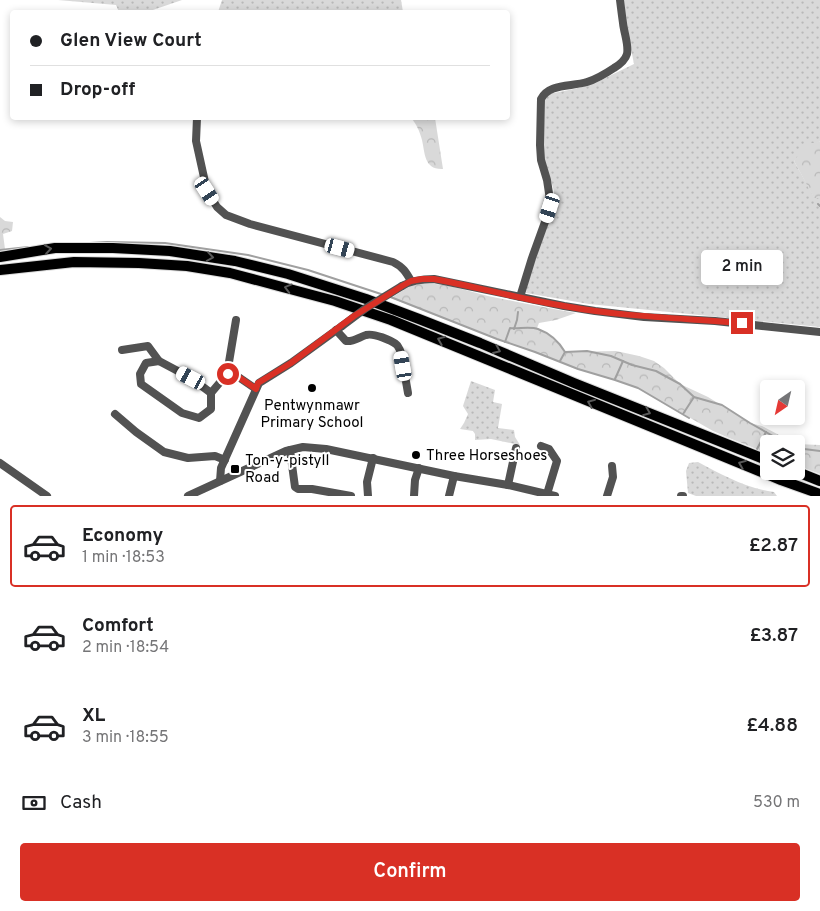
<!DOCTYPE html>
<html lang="en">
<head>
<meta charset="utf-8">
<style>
  :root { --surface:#fff; --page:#f6f6f6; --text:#202124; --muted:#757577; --line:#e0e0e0; --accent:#d93025 }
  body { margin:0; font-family:Overpass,sans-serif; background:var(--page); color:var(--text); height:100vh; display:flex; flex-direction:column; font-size:19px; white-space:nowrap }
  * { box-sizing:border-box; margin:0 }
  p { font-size:16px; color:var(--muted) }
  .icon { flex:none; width:28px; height:28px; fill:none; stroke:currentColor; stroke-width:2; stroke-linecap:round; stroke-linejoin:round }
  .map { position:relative; height:496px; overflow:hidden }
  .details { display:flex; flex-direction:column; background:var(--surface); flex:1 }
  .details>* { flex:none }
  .top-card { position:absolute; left:10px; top:10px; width:500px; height:110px; border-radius:5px; box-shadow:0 2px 8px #0003; display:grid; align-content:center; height:110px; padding:0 20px; background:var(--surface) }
  .needle { width:32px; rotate:214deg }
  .controls { position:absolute; left:760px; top:380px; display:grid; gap:10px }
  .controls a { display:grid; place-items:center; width:45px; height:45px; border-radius:5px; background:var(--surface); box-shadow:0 2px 8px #0003; font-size:25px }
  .end { position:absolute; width:22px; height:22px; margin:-11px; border:6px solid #d93025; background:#fff; box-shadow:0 0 0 2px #fff }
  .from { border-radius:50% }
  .bubble { position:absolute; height:35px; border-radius:5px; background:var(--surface); box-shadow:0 2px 8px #0003; font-size:16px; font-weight:600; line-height:35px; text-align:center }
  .car { position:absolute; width:15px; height:30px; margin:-15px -8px; border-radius:6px; box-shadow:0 0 4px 1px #0007; background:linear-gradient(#fff 24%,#345 0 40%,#fff 0 76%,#345 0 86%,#fff 0) }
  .top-card b { display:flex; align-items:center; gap:18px; height:48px; font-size:19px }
  .top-card b+b { border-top:1px solid var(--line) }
  .top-card i { width:12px; height:12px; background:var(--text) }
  ul { padding:9px 0 0; list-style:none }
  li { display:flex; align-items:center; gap:15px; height:82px; margin:0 10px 8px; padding:0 10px; border:2px solid transparent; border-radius:5px }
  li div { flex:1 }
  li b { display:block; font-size:19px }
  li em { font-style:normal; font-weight:600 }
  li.active { border-color:var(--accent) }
  li>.icon { width:45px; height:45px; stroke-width:1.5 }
  .pay { display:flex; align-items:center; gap:12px; height:55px; padding:0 20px; font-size:19px }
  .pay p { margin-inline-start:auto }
  .button { display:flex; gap:10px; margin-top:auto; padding:10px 20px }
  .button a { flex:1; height:58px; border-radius:5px; background:var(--accent); color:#fff; font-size:20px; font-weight:600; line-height:58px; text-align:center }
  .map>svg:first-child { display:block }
</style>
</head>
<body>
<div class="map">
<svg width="820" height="496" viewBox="0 0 820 496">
  <defs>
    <pattern id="grass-dots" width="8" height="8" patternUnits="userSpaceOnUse" patternTransform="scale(1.25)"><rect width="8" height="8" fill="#d9d9d9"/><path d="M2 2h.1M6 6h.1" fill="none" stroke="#b8b8b8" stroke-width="1.8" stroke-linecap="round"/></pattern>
    <pattern id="forest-crowns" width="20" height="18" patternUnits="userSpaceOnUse" patternTransform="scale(1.25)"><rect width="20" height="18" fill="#d9d9d9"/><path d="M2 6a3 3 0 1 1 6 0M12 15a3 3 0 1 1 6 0" fill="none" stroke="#b8b8b8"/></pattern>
  </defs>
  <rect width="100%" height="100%" fill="#fff"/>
  <g fill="url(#grass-dots)">
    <path d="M58 0H182L147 12H119L116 5Z"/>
    <path d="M222 0H401L403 12H218Z"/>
    <path d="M623 0H820V141L794 161 814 197 820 198V327L589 304 526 293 529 277 554 206V191L544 158 543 146 545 100 549 94 579 88 597 82 634 64 626 24Z"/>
    <path d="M471 381 495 390 493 402 502 404 498 428 514 430 515 437 520 445 491 439 475 440V434L473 431 460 429 464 423 468 414 463 406Z"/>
    <path d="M698 462C722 475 746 488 774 492L777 496H696L688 493 686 471 689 463Z"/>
  </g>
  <g fill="url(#forest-crowns)">
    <path d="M411 118H435L443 169C424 170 425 153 422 140 420 132 416 123 411 118Z"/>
    <path d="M820 141V198H814L794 161 807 143H816Z"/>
    <path d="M0 217 5 221 13 222 12 231 3 234 5 249 0 250Z"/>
    <path d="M420 283C444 283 465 290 488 296 517 302 547 308 576 313L556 320 539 323 537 328C549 335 557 341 565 352L616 351 639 356 654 361 664 368 680 384 708 397 750 423 762 426 796 444H769V454L729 438 713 431 638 388 615 380 578 369 535 352 497 339 391 298 407 288Z"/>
    <path d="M796 444 820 445V474L796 465Z"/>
  </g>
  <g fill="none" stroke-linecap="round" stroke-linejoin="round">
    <g stroke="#a0a0a0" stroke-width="2">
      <path d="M818 204 820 206"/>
      <path d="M90 243 107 242 165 243 248 255 308 270 384 295"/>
      <path d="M0 250 28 247"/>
      <path d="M388 296 497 339 535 352 578 369 615 380 638 388 689 418"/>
      <path d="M514 329 517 320 518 312"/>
      <path d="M505 342 510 328C518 329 530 326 538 329 549 333 559 342 565 352L587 351 611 356 632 365 656 371 680 384 694 397 722 405 750 423 787 444"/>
      <path d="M560 361 565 352"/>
      <path d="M615 379 623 361"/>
      <path d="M683 414 694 397"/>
      <path d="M796 448 820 451"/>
      <path d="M757 449 766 432"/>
    </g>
    <defs>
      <g id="major">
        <path d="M0 257 55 248H113L170 251 235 261 288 274 366 299 419 319 480 343 574 383 769 461"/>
        <path d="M0 270 74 262 139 263 187 266 230 273 286 288 335 301 391 320 781 480 820 494"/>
        <path d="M795 471 820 481"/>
      </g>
    </defs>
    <use href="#major" stroke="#dbdbdb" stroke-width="12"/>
    <g stroke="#525252" stroke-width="8">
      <path d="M197 118 196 141 207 191 217 207 226 215 250 224 393 262C403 267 406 272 411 281"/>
      <path d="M402 286C412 280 422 279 434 279L564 306 595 311 644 317 715 321 820 332"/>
      <path d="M520 297 532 258 550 208V200L547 180 541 160 540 145 541 99C549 83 571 87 587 82 597 79 605 74 614 68 619 65 625 61 627 54 629 45 624 33 623 23 622 16 621 8 620 0"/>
      <path d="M336 330 346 341C354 342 359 337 366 335 374 333 391 340 397 345 399 348 400 349 401 353L408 393"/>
      <path d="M122 350 148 346 159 361"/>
      <path d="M159 361 191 378 211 393V409L199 418 182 413 141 384 140 374 146 363Z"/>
      <path d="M227 374 236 320"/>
      <path d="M211 393 227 374 237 376 256 389"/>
      <path d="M115 414 136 432 164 452 188 458 215 456 225 460"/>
      <path d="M541 446 549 449 557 461 547 494"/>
      <path d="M290 450 295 487 298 489H312L351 496"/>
      <path d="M0 463 47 496"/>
      <path d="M220 481 221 468 259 383 291 363 342 326"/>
      <path d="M508 485 516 448"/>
      <path d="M188 496 286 451 303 447 326 449 454 476 508 485 555 496"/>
      <path d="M368 496 367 482 373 458"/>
      <path d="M414 496 415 480 419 468"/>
      <path d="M449 496 454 476"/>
      <path d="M607 496 613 477 612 466"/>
      <path d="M681 496H683"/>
    </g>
    <use href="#major" stroke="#000" stroke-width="10"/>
    <path stroke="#525252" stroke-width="8" d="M342 326 366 308 402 286"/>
  </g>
  <defs><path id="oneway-chevron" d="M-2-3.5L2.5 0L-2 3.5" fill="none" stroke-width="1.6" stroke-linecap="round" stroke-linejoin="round" transform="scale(1.25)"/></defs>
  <g stroke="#595959">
    <use href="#oneway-chevron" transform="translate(48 249) rotate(-8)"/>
    <use href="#oneway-chevron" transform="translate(210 257) rotate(9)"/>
    <use href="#oneway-chevron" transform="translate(288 288) rotate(-165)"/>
    <use href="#oneway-chevron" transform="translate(441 340) rotate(-158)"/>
    <use href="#oneway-chevron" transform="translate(497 350) rotate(23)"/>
    <use href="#oneway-chevron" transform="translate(591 403) rotate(-158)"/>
    <use href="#oneway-chevron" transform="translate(647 412) rotate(22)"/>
    <use href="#oneway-chevron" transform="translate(742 464) rotate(-158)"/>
  </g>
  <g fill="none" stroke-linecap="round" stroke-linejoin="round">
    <path stroke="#d93025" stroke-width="6" d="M228 374 237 376 256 389 258 383 291 363 354 316 402 286 411 281 422 279H434C477 287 520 299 564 306 623 317 682 318 742 323"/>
  </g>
  <g fill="#000" stroke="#fff" stroke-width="2">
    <circle cx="312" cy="388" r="5"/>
    <circle cx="416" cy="455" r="5"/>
    <rect x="230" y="464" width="10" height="10" rx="2.5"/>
  </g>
  <g text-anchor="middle" stroke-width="4" stroke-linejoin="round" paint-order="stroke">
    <g font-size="15" fill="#000" stroke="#fff" text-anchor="start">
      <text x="312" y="410" text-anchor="middle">Pentwynmawr<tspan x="312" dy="17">Primary School</tspan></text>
      <text x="426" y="460">Three Horseshoes</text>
      <text x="245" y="465">Ton-y-pistyll<tspan x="245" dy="17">Road</tspan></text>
    </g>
  </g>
</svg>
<div class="controls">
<a><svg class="needle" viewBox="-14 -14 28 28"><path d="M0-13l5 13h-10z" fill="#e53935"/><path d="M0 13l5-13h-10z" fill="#757577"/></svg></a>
<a><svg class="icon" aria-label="layers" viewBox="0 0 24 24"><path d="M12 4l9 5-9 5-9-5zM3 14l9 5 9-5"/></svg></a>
</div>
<i class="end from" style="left:228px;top:374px"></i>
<i class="end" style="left:742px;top:323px"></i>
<div class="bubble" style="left:701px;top:250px;width:82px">2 min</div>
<i class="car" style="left:207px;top:191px;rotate:147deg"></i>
<i class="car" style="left:550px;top:208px;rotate:198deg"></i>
<i class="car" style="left:340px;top:248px;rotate:105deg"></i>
<i class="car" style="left:403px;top:366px;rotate:350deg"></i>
<i class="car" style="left:191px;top:378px;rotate:298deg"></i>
<div class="top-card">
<b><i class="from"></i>Glen View Court</b>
<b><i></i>Drop-off</b>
</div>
</div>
<section class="details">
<ul>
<li class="active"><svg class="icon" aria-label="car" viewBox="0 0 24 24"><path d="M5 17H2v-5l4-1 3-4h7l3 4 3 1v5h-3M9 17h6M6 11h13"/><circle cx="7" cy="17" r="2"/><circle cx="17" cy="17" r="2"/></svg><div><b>Economy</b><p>1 min · 18:53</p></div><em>£2.87</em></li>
<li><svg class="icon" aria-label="car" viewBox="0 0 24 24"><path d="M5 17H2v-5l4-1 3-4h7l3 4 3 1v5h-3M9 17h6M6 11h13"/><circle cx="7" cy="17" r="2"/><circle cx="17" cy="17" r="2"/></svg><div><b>Comfort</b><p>2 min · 18:54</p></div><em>£3.87</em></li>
<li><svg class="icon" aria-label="car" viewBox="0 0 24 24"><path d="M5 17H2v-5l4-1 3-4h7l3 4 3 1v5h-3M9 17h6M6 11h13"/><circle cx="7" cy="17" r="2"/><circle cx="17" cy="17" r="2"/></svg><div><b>XL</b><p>3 min · 18:55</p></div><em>£4.88</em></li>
</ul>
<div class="pay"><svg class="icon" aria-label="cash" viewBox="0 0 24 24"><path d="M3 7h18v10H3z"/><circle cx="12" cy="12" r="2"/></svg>Cash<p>530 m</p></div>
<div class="button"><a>Confirm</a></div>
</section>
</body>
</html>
